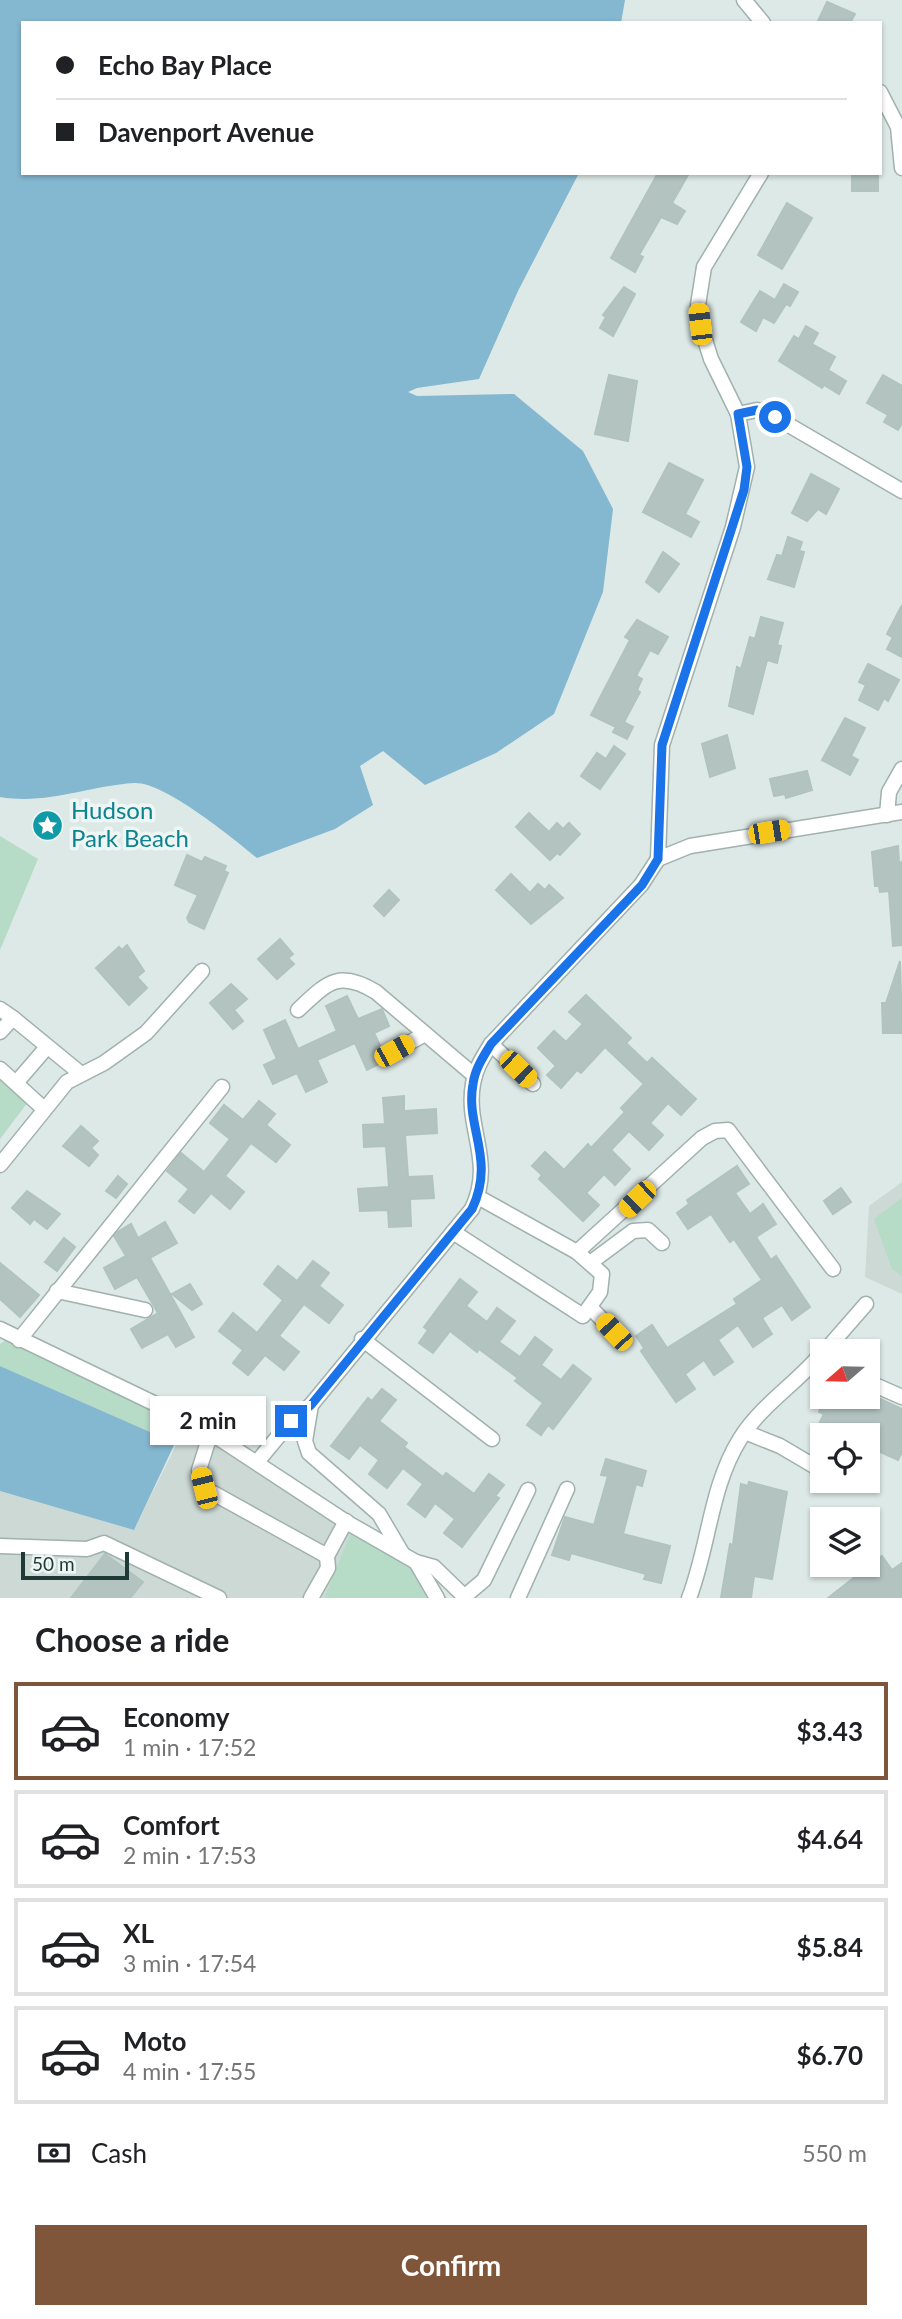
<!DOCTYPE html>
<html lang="en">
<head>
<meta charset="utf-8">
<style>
  :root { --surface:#fff; --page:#f2f2f2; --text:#202124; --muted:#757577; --line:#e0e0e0; --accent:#7f5639 }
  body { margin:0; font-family:Lato,sans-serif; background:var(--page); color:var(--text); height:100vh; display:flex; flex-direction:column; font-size:26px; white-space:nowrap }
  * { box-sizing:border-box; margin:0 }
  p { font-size:23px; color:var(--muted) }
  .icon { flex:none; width:38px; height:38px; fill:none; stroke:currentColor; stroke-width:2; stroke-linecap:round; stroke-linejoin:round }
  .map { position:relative; height:1598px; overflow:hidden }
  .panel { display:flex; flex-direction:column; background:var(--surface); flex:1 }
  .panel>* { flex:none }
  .top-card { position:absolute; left:21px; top:21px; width:861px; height:154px; border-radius:0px; box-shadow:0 2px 5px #0004; display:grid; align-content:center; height:154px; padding:0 35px; background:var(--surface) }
  .needle { width:46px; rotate:250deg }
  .fabs { position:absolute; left:810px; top:1339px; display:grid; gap:14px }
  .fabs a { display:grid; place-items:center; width:70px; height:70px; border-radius:0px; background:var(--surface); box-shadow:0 2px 5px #0004; font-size:35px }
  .scale { position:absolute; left:21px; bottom:18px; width:108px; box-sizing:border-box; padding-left:7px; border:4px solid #1f3936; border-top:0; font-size:19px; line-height:24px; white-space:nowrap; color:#1f3936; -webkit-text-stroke:5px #eef6f3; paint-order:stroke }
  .end { position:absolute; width:32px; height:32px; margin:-16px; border:9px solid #1a73e8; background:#fff; box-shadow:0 0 0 4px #fff }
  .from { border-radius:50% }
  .bubble { position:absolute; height:49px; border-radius:0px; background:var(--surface); box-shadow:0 2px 5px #0004; font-size:23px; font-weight:700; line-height:49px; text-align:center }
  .car { position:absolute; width:21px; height:42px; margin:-21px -10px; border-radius:9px; box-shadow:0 0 5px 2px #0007; background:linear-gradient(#f5c518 24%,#345 0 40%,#f5c518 0 76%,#345 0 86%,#f5c518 0) }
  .top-card b { display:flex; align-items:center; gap:24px; height:66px; font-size:26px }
  .top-card b+b { border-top:2px solid var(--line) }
  .top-card i { width:18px; height:18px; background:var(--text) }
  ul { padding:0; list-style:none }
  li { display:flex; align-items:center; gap:21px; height:98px; margin:0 14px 10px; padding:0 21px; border:4px solid var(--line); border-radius:0px }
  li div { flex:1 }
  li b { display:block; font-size:26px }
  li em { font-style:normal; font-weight:700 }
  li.on { border-color:var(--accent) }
  li>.icon { width:63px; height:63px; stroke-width:1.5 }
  h2 { padding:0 35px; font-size:32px; line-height:84px }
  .pay { display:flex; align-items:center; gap:18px; height:77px; padding:0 35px; font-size:26px }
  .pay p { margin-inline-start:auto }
  .action { display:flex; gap:14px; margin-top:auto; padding:14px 35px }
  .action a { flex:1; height:80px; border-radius:0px; background:var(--accent); color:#fff; font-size:28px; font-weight:700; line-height:80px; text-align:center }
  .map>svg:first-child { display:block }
</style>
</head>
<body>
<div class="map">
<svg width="902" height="1598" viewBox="0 0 902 1598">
  <rect width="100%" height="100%" fill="#dde9e6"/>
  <g fill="#ccd9d5">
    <path d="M902 1182V1294L865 1277 869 1206Z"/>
    <path d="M190 1417 355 1522 324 1598H0V1491L134 1530Z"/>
  </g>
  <g fill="#b6dbc7">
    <path d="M0 836 38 859 0 950Z"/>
    <path d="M0 1079 28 1102 0 1139Z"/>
    <path d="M902 1198V1276L892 1269 874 1219Z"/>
    <path d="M15 1334 190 1417 175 1443 0 1366V1344Z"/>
    <path d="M355 1522 417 1560 447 1598H324Z"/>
  </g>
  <g fill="#84b7d0">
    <path d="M0 0H625L621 23H23V173H579L518 291 479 379 417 388 408 392 417 396 514 394 583 451 613 509 603 592 554 714 496 753 425 785 383 751 360 766 373 805 335 829 257 858C233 838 163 781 134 783 87 786 48 805 0 797Z"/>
    <path d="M0 1366 175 1443 134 1530 0 1491Z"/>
  </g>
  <g fill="#b3c4c0" stroke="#b0c3be" stroke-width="2">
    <path d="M827 2 855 14 850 23H817Z"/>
    <path d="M658 173H689L672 203 685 211 677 224 661 217 639 255 643 257 635 272 611 258Z"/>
    <rect x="852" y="173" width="26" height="18"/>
    <path d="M787 203 812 218 782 269 758 255Z"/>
    <path d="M784 284 798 292 790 306 786 304 774 323 763 317 756 331 741 322 760 291 775 300Z"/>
    <path d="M624 287 635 294 613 336 600 328 606 317 603 315Z"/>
    <path d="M806 326 818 333 812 344 835 357 828 370 846 381 839 394 824 385 822 388 779 361 794 336 799 339Z"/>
    <path d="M609 375 637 381 628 441 595 434Z"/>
    <path d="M883 375 902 386V423L898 430 884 422 888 415 867 403Z"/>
    <path d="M669 463 703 480 685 514 699 522 691 537 643 512Z"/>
    <path d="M811 474 839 489 826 514 818 509 807 521 792 513Z"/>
    <path d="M788 537 802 542 799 551 804 552 794 587 768 579 777 555 782 556Z"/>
    <path d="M663 552 679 564 659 592 646 582Z"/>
    <path d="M902 605V657L887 649 893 637 887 634Z"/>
    <path d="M761 617 783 623 777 645 781 646 777 663 767 660 753 714 729 706 737 667 741 669 750 637 755 639Z"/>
    <path d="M637 620 668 637 658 654 650 650 636 676 642 679 637 690 640 692 624 722 633 727 627 739 613 732 616 727 591 715 630 640 625 637Z"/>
    <path d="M868 664 899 680 888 701 884 698 878 710 859 700 866 685 859 682Z"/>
    <path d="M845 718 865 728 851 756 858 760 850 775 822 760Z"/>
    <path d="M727 735 735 768 710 777 702 744Z"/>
    <path d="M614 746 625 754 600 789 581 776 597 753 606 759Z"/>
    <path d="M807 771 812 790 786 798 785 794 774 796 770 779Z"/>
    <path d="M529 813 549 832 557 823 563 829 569 823 580 834 560 855 557 853 550 860 516 827Z"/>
    <path d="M898 846 899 863 902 862V945L893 946 889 891 880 892 879 886H875L872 852Z"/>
    <path d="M187 855 202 862 205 857 226 866 224 871 228 873 204 929 189 922 187 918 198 895 175 885Z"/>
    <path d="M511 874 530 893 538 884 545 890 549 885 563 898 531 924 496 890Z"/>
    <path d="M389 890 399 900 384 916 374 906Z"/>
    <path d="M280 939 293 954 288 958 294 964 277 979 258 959Z"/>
    <path d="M127 945 144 971 137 977 147 988 129 1005 96 968 119 947 122 950Z"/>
    <path d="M900 961 902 1033H883L882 1003H886Z"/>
    <path d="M231 984 247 999 234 1010 243 1021 233 1029 210 1003Z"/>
    <path d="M586 995 631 1038 626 1043 647 1063 652 1058 696 1099 681 1115 668 1103 650 1123 663 1135 649 1150 629 1131 611 1150 630 1169 615 1185 604 1174 586 1193 599 1205 583 1221 539 1179 542 1175 532 1166 545 1152 564 1170 588 1144 591 1148 625 1112 621 1108 644 1084 605 1047 581 1073 577 1070 561 1088 547 1075 556 1066 538 1048 554 1031 566 1042 583 1024 569 1012Z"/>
    <path d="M347 996 358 1019 382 1009 389 1026 374 1033 387 1060 367 1070 355 1043 317 1060 327 1082 306 1092 297 1073 273 1084 264 1065 277 1059 264 1030 285 1020 298 1049 337 1031 326 1006Z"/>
    <path d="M404 1096V1111L436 1109 437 1133 405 1135 408 1177 432 1176 434 1198 410 1199 411 1226 389 1227 388 1210 360 1211 358 1189 389 1187 386 1146 364 1147 363 1125 385 1124 383 1098Z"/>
    <path d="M259 1101 275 1114 266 1125 290 1145 276 1162 251 1143 225 1176 244 1192 230 1209 211 1193 194 1213 179 1201 189 1189 167 1171 181 1153 204 1172 230 1139 210 1123 224 1105 243 1120Z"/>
    <path d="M81 1126 98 1141 91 1148 98 1155 89 1166 63 1146Z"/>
    <path d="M737 1166 749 1184 735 1193 750 1214 763 1204 776 1224 756 1237 771 1260 776 1256 810 1307 792 1320 782 1305 762 1318 772 1334 753 1347 738 1325 718 1340 733 1362 714 1375 704 1360 685 1374 695 1389 676 1402 641 1351 644 1348 636 1336 652 1325 667 1348 737 1304 734 1299 762 1280 734 1239 730 1242 711 1214 688 1229 677 1213 689 1204 687 1200Z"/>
    <path d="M118 1176 127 1184 116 1198 106 1191Z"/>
    <path d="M841 1188 851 1202 833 1214 824 1201Z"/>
    <path d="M27 1191 60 1214 47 1229 34 1219 30 1224 12 1208Z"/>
    <path d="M165 1222 177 1243 150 1258 194 1337 176 1347 168 1334 142 1348 131 1329 158 1313 137 1277 115 1289 104 1268 126 1256 114 1236 119 1231 131 1224 138 1238Z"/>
    <path d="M64 1238 75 1247 57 1271 45 1262Z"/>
    <path d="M313 1261 329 1273 319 1286 343 1305 329 1323 304 1304 279 1336 299 1352 284 1370 265 1355 248 1375 233 1363 243 1350 219 1331 233 1313 257 1333 283 1300 264 1284 278 1266 297 1281Z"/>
    <path d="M0 1263 39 1295 20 1317 0 1299Z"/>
    <path d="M460 1279 477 1292 466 1306 487 1322 497 1308 515 1321 499 1342 520 1357 535 1337 552 1350 541 1365 561 1380 573 1365 591 1379 553 1429 548 1425 541 1435 527 1425 543 1403 515 1381 518 1378 479 1349 477 1352 450 1331 433 1353 419 1343 428 1330 424 1327Z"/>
    <path d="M190 1284 202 1304 192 1310 172 1294Z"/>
    <path d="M382 1389 396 1400 379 1421 407 1443 404 1447 443 1477 446 1473 474 1494 489 1474 504 1485 495 1496 499 1498 462 1547 444 1533 455 1519 435 1503 425 1517 408 1504 423 1484 403 1468 387 1488 369 1474 379 1460 360 1445 349 1459 331 1446 368 1398 372 1401Z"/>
    <path d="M825 1396H874L902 1409V1452L898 1460 869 1447 875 1435H842L819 1424 824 1414 819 1412Z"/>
    <path d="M606 1459 646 1471 642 1486 636 1484 623 1534 670 1546 661 1583 644 1579 646 1574 571 1553 569 1560 552 1555 565 1517 594 1525 608 1476 601 1475Z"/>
    <path d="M749 1482 787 1492 772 1579 754 1576 751 1598H721L730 1544 733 1545 741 1484 748 1486Z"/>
    <path d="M105 1554 143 1582 130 1598H71Z"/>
    <path d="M882 1556 892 1570 902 1563V1598H828Z"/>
  </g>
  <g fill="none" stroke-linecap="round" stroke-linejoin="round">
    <defs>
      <g id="minor">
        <path d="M744 0 763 23"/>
        <path d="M880 92 898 127 902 168"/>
        <path d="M738 414 757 410 775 417 902 491"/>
        <path d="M887 815 889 792 902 769"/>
        <path d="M658 859 662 745 733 527 747 467 738 414 711 359 700 324 698 305 704 267 761 173"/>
        <path d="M0 1009 13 1018"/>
        <path d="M298 1010C327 983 338 969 376 992L475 1076"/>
        <path d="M0 1032 13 1018 80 1073"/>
        <path d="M491 1044 533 1084"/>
        <path d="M394 1051 425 1034"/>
        <path d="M0 1069 44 1109"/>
        <path d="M16 1083 47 1047"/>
        <path d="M0 1165 67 1082 104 1063 146 1033 202 971"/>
        <path d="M453 1232 583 1316 600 1292 602 1274 577 1252 478 1197"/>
        <path d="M577 1252 702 1138 715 1131 728 1130 833 1269"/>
        <path d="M590 1263 633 1231 648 1230 662 1243"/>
        <path d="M57 1291 145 1310"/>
        <path d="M590 1307 614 1332"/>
        <path d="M0 1329 197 1424 348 1523 416 1562 434 1567 466 1598"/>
        <path d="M362 1339 492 1439"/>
        <path d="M19 1340 222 1087"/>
        <path d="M825 1351 866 1304"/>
        <path d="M868 1382 902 1397"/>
        <path d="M311 1405 305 1441 309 1453 379 1514 402 1553"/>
        <path d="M211 1432 199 1470 204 1488 327 1556 346 1521"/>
        <path d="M745 1432 780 1446 814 1466"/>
        <path d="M257 1462 291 1421 311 1405 472 1209C495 1161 465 1128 473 1084 475 1069 483 1057 491 1044L641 885 658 859 690 846 902 812"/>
        <path d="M0 1546 87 1549 104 1543 219 1598"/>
        <path d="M416 1562 437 1598"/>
        <path d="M465 1596 484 1580 528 1490"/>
        <path d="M311 1598 328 1568 327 1556"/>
        <path d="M518 1598 567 1489"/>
        <path d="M689 1598C709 1547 710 1487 740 1439 760 1406 797 1383 822 1353"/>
      </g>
    </defs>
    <use href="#minor" stroke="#a0b1ae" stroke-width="17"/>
    <use href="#minor" stroke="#fff" stroke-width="14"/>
  </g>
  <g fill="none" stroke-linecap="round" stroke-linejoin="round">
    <path stroke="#1a73e8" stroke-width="9" d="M291 1421 311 1405 472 1209C496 1159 465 1127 473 1084 475 1069 483 1057 491 1044L642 885 658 859 662 745 744 490 747 467 738 414 757 410 775 417"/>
  </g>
  <defs>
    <symbol id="sight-disc" viewBox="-11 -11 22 22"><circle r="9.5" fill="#0f9aa8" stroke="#eef6f3"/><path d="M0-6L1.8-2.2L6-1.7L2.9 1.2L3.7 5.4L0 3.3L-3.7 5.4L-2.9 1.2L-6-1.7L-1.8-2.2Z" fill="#fff"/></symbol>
  </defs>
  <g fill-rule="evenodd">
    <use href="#sight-disc" x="30" y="808" width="35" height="35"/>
  </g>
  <g text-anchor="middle" stroke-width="7" stroke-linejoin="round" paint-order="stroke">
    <g font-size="24" fill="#0d838f" stroke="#eef6f3" text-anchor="start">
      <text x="71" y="819">Hudson<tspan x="71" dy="28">Park Beach</tspan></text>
    </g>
  </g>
</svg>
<div class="fabs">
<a><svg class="needle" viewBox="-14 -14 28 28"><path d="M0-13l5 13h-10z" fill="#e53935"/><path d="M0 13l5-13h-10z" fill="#757577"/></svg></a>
<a><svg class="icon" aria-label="locate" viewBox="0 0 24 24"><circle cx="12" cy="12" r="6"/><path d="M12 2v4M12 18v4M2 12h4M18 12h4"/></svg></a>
<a><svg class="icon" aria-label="layers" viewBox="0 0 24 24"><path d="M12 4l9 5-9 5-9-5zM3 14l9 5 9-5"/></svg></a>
</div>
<div class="scale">50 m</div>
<i class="end from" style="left:775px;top:417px"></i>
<i class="end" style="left:291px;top:1421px"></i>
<div class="bubble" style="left:150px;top:1396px;width:116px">2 min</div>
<i class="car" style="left:700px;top:324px;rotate:353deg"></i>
<i class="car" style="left:769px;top:832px;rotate:81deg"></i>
<i class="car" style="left:394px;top:1051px;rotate:61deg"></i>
<i class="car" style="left:518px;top:1069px;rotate:134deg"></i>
<i class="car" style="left:637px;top:1199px;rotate:226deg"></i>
<i class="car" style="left:614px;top:1332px;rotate:317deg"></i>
<i class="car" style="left:204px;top:1488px;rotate:346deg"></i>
<div class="top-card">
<b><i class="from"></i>Echo Bay Place</b>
<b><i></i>Davenport Avenue</b>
</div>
</div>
<section class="panel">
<h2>Choose a ride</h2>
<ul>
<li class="on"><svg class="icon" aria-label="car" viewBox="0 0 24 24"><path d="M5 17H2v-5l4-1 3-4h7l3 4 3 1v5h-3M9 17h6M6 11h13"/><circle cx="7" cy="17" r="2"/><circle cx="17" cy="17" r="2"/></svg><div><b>Economy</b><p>1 min · 17:52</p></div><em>$3.43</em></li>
<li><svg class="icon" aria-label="car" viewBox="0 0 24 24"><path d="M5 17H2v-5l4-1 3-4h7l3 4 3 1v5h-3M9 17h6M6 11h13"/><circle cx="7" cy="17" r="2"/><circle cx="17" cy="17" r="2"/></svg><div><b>Comfort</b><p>2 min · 17:53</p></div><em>$4.64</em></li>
<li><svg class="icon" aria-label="car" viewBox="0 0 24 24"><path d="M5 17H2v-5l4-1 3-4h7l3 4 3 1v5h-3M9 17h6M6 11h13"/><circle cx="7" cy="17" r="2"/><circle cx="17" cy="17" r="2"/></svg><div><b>XL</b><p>3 min · 17:54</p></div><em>$5.84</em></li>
<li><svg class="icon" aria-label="car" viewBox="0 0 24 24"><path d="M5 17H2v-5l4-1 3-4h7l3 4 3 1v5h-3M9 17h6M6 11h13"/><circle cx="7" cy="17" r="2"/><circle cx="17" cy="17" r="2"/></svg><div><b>Moto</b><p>4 min · 17:55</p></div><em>$6.70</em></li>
</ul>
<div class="pay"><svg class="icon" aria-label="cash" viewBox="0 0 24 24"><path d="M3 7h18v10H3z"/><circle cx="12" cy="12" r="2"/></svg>Cash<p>550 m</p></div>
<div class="action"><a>Confirm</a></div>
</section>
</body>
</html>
